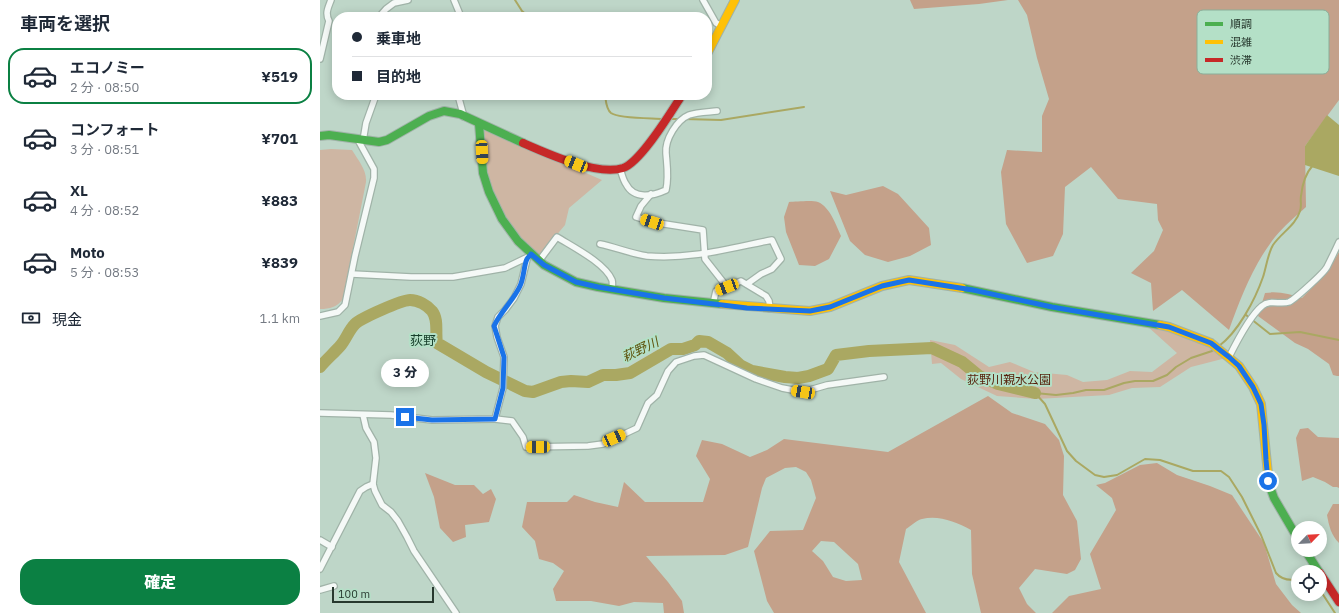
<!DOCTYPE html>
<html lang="ja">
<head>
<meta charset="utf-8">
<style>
  :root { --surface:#fff; --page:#f6f6f7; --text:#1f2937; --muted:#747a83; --line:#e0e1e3; --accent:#0b8043 }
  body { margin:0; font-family:"IBM Plex Sans","Noto Sans JP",sans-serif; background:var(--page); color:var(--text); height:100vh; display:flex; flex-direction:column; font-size:15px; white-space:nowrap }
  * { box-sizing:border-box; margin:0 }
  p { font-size:13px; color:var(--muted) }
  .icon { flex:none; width:22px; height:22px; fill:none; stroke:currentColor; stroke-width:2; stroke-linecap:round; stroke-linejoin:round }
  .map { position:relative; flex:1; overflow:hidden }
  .side { display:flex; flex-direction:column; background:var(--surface); width:320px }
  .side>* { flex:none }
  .banner { position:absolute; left:12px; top:12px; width:380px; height:88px; border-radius:16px; box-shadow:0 2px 10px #0003; display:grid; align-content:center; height:88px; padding:0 20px; background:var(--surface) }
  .needle { width:26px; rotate:65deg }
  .fabs { position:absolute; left:971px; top:521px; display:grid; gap:8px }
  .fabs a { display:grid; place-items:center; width:36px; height:36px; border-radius:50%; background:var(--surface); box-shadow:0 2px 10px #0003; font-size:20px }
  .scale { position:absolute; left:12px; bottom:10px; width:102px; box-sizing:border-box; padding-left:4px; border:2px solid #27382e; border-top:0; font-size:11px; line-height:14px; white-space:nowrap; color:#27382e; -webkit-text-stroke:3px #b4e0c7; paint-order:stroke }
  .end { position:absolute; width:18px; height:18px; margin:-9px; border:5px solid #1a73e8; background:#fff; box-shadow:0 0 0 2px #fff }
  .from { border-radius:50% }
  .bubble { position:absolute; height:28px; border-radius:14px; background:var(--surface); box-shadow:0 2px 10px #0003; font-size:13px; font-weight:800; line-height:28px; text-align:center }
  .car { position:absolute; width:12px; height:24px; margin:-12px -6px; border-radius:5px; box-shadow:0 0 3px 1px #0007; background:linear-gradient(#f5c518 24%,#345 0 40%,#f5c518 0 76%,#345 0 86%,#f5c518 0) }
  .banner b { display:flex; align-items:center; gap:14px; height:38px; font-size:15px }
  .banner b+b { border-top:1px solid var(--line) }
  .banner i { width:10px; height:10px; background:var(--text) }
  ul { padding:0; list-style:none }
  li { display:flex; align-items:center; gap:12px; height:56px; margin:0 8px 6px; padding:0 12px; border:2px solid transparent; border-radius:16px }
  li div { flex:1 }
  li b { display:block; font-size:15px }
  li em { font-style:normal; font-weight:800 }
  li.current { border-color:var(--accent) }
  li>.icon { width:36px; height:36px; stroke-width:1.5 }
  h2 { padding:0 20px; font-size:18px; line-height:48px }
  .pay { display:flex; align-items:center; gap:10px; height:44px; padding:0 20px; font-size:15px }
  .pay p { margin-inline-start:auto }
  .action { display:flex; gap:8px; margin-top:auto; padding:8px 20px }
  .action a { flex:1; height:46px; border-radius:16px; background:var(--accent); color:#fff; font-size:16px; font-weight:800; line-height:46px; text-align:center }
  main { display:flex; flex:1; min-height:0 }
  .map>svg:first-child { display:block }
</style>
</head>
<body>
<main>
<section class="side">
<h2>車両を選択</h2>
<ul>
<li class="current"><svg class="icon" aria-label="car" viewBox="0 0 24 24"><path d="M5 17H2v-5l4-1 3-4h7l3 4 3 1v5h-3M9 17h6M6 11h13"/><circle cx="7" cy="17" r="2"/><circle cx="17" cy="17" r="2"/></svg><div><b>エコノミー</b><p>2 分 · 08:50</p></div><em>¥519</em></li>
<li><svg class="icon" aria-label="car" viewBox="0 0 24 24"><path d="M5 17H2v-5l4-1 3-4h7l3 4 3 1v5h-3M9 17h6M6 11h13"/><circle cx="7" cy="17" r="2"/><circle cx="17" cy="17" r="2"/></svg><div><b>コンフォート</b><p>3 分 · 08:51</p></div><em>¥701</em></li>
<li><svg class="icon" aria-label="car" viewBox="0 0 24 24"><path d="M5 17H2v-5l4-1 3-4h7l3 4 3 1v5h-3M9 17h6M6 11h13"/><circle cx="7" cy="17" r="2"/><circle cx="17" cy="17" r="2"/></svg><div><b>XL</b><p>4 分 · 08:52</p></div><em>¥883</em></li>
<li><svg class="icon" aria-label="car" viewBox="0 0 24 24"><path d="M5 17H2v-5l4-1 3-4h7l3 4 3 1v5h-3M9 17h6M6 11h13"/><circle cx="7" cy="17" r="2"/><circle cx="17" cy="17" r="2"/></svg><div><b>Moto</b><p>5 分 · 08:53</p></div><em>¥839</em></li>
</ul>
<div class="pay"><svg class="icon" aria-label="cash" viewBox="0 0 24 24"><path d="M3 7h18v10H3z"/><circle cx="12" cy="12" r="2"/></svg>現金<p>1.1 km</p></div>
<div class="action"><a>確定</a></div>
</section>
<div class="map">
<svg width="1019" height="613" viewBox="0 0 1019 613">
  <rect width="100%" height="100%" fill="#bed6c8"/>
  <g fill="#ceb6a3">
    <path d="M164 129 282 180 249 208 245 225 219 256 201 238 185 217 172 189 166 173Z"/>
    <path d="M11 149 32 150C38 160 47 170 46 182L23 299C17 307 10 309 0 309V150Z"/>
    <path d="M826 325 888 343 906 358 871 367 840 387 812 388 789 395 716 399 677 396 641 379 621 363 612 364 610 340 635 345 669 367 690 362 714 372 747 375 763 382 787 380 810 371 832 372 857 353Z"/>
  </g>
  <g fill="#c4a18a" fill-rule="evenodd">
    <path d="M590 0H688L659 4 594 9Z"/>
    <path d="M698 0H1019V100L985 146 986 207C976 216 964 226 955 237 933 265 921 297 909 330L862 290 833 311 831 283 811 273 834 251 843 230 838 220 837 204 798 199 771 167 745 187 743 234 733 256 707 263 686 224 681 172 687 150 722 152V116L729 99 717 58 707 15Z"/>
    <path d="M563 186 578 194 609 228 611 245 590 256 568 262 545 255 530 241 510 191 526 195Z"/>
    <path d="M469 202C476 202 491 200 498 202 510 207 516 225 521 236L509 259 495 266 479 265 466 232 464 217Z"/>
    <path d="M1019 252V376H1017L1013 375 1009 364 988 349 975 343 938 316 945 293C958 291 970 294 982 298L1008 271Z"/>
    <path d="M668 396 692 413 725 424 739 440 744 456 743 495 757 521 761 559 755 570 747 574 715 569 699 588 707 604 716 613H661L652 574 651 530C636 522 619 515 602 519 597 520 591 526 586 529L579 562 606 613H454L447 601 434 551 450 531 483 530 496 498 491 480 486 472 476 467 465 468 446 478 442 488 428 547 405 555 326 556 348 582 362 601 364 613H344L343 603 314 602 299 606 271 601H236L233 589 244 571 233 563 219 559 215 541 202 527 207 502H247L254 495 275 502 298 507 304 482 325 502H383L390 479 376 456 382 440 402 444 430 457 447 450 464 439 568 452ZM501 541 514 542 538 564 542 580 526 581 513 577 503 561 492 551Z"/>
    <path d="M988 428 998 437 1019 438V488L1017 487H1013L1005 482 993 477 982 481 976 438 980 429Z"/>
    <path d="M837 463 857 475 890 486 912 495 944 543 956 584 972 605 981 613H732L749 596 781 589 770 554 796 510 792 498 776 485 785 483 820 465Z"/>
    <path d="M105 473 135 485H154L163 494 171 489 176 499 169 522 145 525 146 537 133 542 120 528 114 497Z"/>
    <path d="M1013 504H1019V543C1011 535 1009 526 1007 515Z"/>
  </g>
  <path fill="#aaa862" d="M1007 115 1019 125V176L985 165V146Z"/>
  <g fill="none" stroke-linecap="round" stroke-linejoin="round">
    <g stroke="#aaa862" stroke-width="2">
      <path d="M195 0 202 11 209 17"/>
      <path d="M285 95C286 101 286 109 291 113 299 119 333 118 344 119"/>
      <path d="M350 119H360"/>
      <path d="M364 119 401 120 484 107"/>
      <path d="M926 315 950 334 980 332 1019 340"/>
      <path d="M899 346C918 332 935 300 943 277 946 268 948 253 953 245 961 233 976 225 980 211 982 206 980 201 981 196 982 186 986 173 993 165"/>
      <path d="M715 393 736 395 753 393 766 390H784L804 383 815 381H833L847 375 856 367 871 358 892 351 895 349"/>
      <path d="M715 393 725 404 747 451 756 461 775 475 784 477 797 475 825 459 840 460 873 471H901L909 477 922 497 941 535 956 573C962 580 969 581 978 579"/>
      <path d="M1000 590 1015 613"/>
    </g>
    <path stroke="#aaa862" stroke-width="12" d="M0 367C7 359 15 352 21 345 26 339 29 330 35 324 41 318 82 300 90 300 98 300 107 305 112 311 119 320 115 333 117 343L166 372 205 391 213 392 241 382 251 381 268 382 283 375H296L310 373 351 349H363L375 345 379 341 388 342 407 353 420 365 432 371 465 377 478 378 489 376 508 369 516 355 549 351 612 348 642 362 659 376 678 384 715 393"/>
    <defs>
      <g id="street">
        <path d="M134 0 141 17"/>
        <path d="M383 0 396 23 402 26"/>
        <path d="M59 17 66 9 74 3 88 0"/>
        <path d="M0 59 9 21C5 13 8 8 11 0"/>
        <path d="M138 95 144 117"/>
        <path d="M43 141 46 123 56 95"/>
        <path d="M300 169C302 174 303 180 306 184 314 200 333 196 346 190 349 177 347 166 346 153 345 139 357 120 369 115 377 112 388 112 397 111"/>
        <path d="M331 194 321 206 316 217 332 222 383 230 385 259 407 287"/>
        <path d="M280 244C295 247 312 254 327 256 369 260 411 248 452 240L461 259 452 269 441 274 427 284"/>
        <path d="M219 261 237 237C253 247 285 263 292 280 293 283 292 287 292 290"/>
        <path d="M32 274 91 277H133L185 268 208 257"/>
        <path d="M393 304 396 291 421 281 446 296 449 301 450 309"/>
        <path d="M0 316 18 312 25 305 35 256 54 178V169L38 140"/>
        <path d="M909 357C916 343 931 315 942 306 950 299 960 305 969 302 975 299 1004 273 1007 267 1011 259 1015 251 1019 242"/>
        <path d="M0 413 71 415 112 420 175 419 183 388 184 357 177 337 175 326 178 317 185 310 194 298 201 284 207 259"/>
        <path d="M43 415 46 428 54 442 56 458 53 484 55 491 62 505 71 512 78 521 87 537 94 551 136 613"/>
        <path d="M175 419 192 421 203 437 206 447 268 446 283 444 317 428 328 403 337 395 348 371 356 362 374 356 384 355 436 379 462 388 483 392 507 385 564 377"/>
        <path d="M0 540 12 547"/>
        <path d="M0 569 40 491 46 487 53 484"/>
        <path d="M0 590 14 586"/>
      </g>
      <g id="fast">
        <path d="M159 124 163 173 169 192 182 219 198 241 224 265 256 282 278 287 344 298 402 304"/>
        <path d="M0 136 9 135 59 142 67 140 109 116 124 111 140 114 203 143"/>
        <path d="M642 288 732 307 840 325"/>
        <path d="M949 484 954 498 978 539"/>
        <path d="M985 550 999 572"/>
      </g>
      <g id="slow">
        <path d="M387 54 415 0"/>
        <path d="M402 304 490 311 510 307 562 286 589 280 642 288"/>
        <path d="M840 325 849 327 891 343 919 366 933 387 941 404 949 484"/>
      </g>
      <g id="jam">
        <path d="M203 143C228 154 277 176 303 168 321 162 351 112 362 95"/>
        <path d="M1000 573 1019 602"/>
      </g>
    </defs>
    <use href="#street" stroke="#a0b3a8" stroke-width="8"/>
    <use href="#fast" stroke="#a0b3a8" stroke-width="10"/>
    <use href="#slow" stroke="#a0b3a8" stroke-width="10"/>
    <use href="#jam" stroke="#a0b3a8" stroke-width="10"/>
    <use href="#street" stroke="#f5f9f7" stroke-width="5.5"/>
    <use href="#fast" stroke="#4caf50" stroke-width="8"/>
    <use href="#slow" stroke="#ffc107" stroke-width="8"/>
    <use href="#jam" stroke="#c62828" stroke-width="8"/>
  </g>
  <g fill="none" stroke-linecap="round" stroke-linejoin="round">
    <path stroke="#1a73e8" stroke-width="5" d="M85 417 112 420 175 419 183 388 184 357 174 326C181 311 193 301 200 286 204 278 204 264 207 259 208 257 210 256 211 254L224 265 256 282 278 287 344 298 427 308 490 311 510 307 562 286 589 280 653 290 732 307 849 327 891 343 909 357 919 366 933 387 941 404 944 425 946 460 948 481"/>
  </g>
  <g text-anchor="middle" stroke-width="4" stroke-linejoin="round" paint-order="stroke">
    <g font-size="12" fill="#551f0a" stroke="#b4e0c7">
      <text x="689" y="384">荻野川親水公園</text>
    </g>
    <g font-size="13" fill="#173e2b" stroke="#b4e0c7">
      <text x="103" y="345">荻野</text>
    </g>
    <g font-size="13" font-style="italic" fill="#5e540e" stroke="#b4e0c7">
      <text transform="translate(320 349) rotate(-26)" y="5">萩野川</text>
    </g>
  </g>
  <rect x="877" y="10" width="132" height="64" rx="6" fill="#b4e0c7" stroke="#8aae99" stroke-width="1"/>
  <rect x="885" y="22" width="18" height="4" fill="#4caf50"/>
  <rect x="885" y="40" width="18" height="4" fill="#ffc107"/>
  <rect x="885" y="58" width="18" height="4" fill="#c62828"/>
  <g font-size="11" fill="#27382e">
    <text x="910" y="28">順調</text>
    <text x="910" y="46">混雑</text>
    <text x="910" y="64">渋滞</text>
  </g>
</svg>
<div class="fabs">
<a><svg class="needle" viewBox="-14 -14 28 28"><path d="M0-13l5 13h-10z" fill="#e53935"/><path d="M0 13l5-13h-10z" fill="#747a83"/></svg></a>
<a><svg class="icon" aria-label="locate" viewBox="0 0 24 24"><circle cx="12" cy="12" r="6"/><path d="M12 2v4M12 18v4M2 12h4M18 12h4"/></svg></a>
</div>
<div class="scale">100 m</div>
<i class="end from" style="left:948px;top:481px"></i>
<i class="end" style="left:85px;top:417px"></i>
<div class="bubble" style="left:61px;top:359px;width:48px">3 分</div>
<i class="car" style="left:162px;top:152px;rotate:177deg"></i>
<i class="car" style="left:256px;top:164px;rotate:292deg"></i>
<i class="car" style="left:332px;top:222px;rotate:288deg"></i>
<i class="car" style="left:407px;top:287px;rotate:249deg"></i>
<i class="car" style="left:483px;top:392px;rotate:280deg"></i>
<i class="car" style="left:294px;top:438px;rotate:66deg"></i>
<i class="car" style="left:218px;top:447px;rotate:269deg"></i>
<div class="banner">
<b><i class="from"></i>乗車地</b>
<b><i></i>目的地</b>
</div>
</div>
</main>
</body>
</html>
